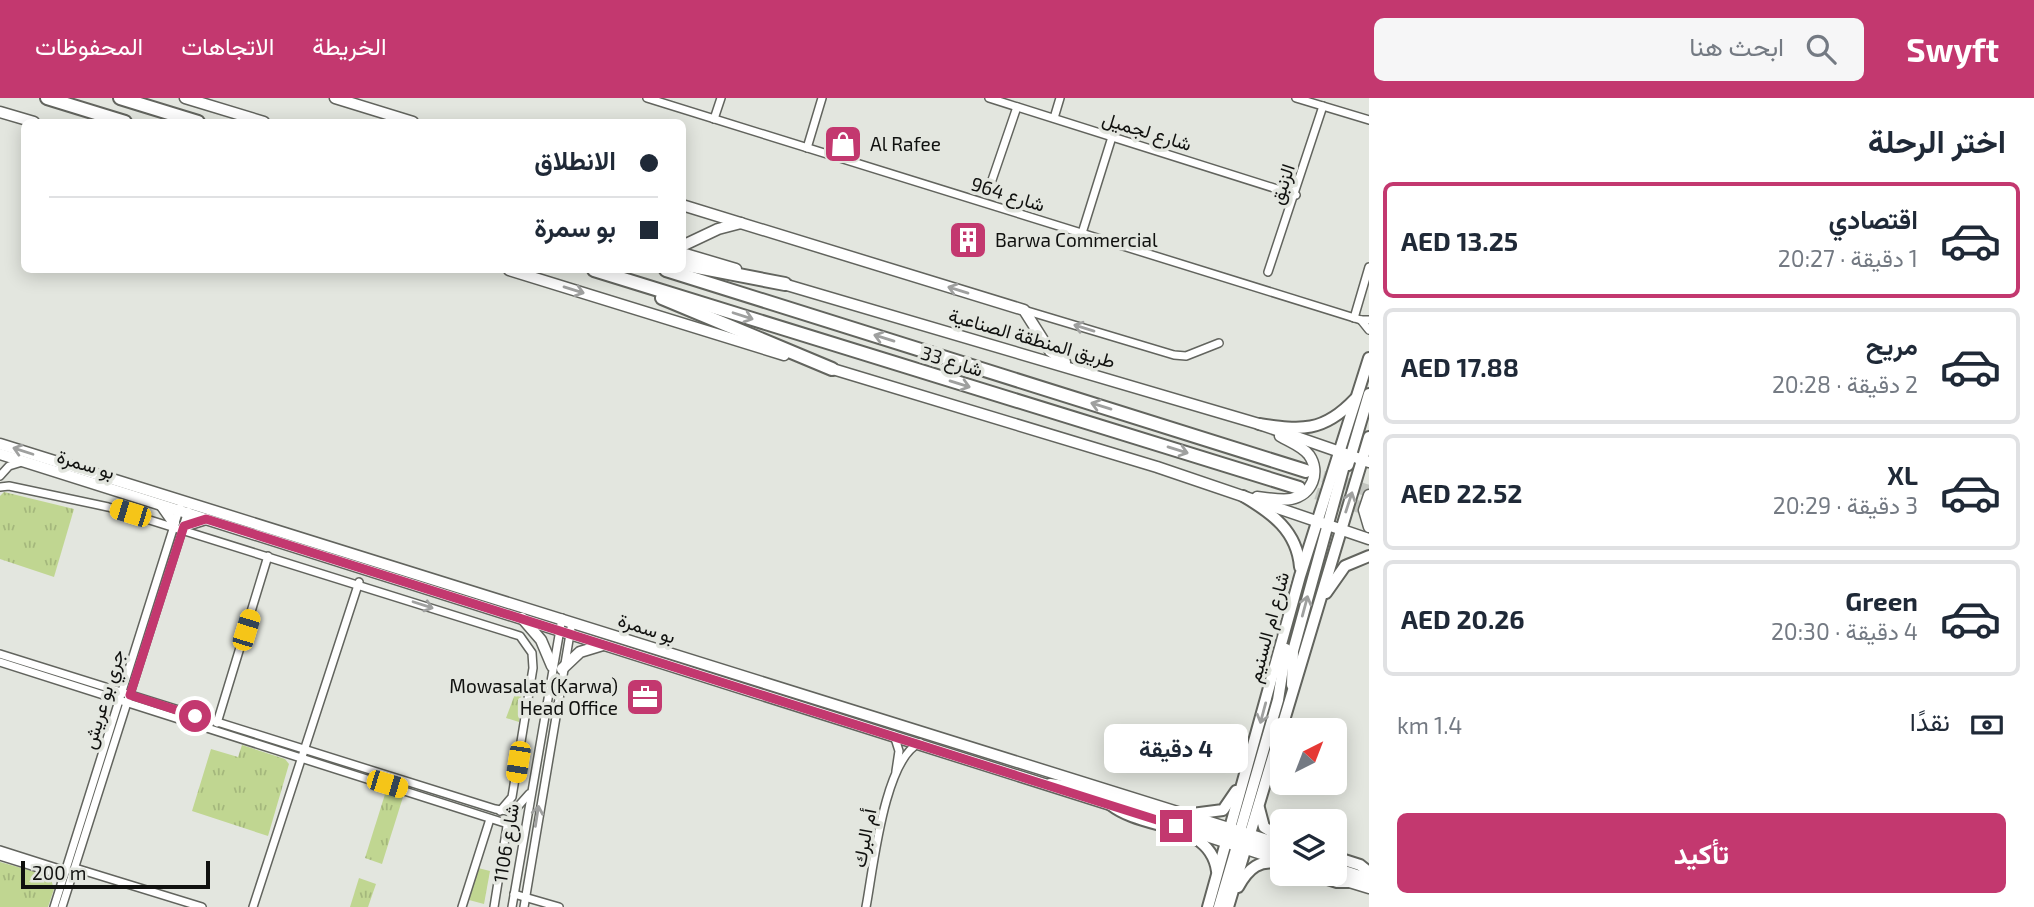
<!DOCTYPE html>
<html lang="ar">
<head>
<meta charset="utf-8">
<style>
  :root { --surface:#fff; --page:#f6f6f7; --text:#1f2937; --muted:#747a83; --line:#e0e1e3; --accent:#c3386f }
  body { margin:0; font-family:"Exo 2",Vazirmatn,sans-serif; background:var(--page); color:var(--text); direction:rtl; height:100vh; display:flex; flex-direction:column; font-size:26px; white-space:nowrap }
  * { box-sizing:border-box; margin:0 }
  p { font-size:23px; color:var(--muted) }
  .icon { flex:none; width:38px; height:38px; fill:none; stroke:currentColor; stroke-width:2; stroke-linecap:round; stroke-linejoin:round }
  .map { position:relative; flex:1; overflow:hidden; direction:ltr }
  .side { display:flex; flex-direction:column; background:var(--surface); width:665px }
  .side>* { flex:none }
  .top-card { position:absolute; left:21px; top:21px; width:665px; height:154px; border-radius:10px; box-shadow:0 4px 18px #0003; direction:rtl; display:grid; align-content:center; height:154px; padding:0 28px; background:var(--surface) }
  .needle { width:46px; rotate:42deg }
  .buttons { position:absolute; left:1270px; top:620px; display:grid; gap:14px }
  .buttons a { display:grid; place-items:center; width:77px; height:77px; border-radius:10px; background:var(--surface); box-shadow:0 4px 18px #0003; font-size:35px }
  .scale { position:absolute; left:21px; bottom:18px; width:189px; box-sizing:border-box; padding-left:7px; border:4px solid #10110f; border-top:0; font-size:19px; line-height:24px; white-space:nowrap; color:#10110f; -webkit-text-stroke:5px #e3e6df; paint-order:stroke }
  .end { position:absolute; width:32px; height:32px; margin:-16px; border:9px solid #c3386f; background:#fff; box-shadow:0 0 0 4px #fff }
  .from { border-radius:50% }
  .bubble { position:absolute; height:49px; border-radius:10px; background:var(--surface); box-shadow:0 4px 18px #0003; font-size:23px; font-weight:700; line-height:49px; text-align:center; direction:rtl }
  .car { position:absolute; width:21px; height:42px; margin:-21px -10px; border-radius:9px; box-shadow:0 0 5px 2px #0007; background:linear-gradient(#f5c518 24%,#345 0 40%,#f5c518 0 76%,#345 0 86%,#f5c518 0) }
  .top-card b { display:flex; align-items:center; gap:24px; height:66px; font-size:26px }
  .top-card b+b { border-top:2px solid var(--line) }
  .top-card i { width:18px; height:18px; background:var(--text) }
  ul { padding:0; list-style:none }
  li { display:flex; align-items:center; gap:21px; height:116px; margin:0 14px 10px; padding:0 14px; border:4px solid var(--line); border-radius:10px }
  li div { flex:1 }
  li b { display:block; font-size:26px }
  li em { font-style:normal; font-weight:700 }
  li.active { border-color:var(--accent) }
  li>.icon { width:63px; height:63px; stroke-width:1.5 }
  h2 { padding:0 28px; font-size:32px; line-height:84px }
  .pay { display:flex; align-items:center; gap:18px; height:77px; padding:0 28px; font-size:26px }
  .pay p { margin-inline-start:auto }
  .button { display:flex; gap:14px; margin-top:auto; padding:14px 28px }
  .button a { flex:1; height:80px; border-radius:10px; background:var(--accent); color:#fff; font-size:28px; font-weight:700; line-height:80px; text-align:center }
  header { display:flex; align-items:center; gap:42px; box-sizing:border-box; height:98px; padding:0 35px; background:var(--accent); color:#fff }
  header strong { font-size:33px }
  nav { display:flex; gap:38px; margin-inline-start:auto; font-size:24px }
  .search { width:490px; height:63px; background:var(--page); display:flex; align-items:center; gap:18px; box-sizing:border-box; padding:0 24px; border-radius:10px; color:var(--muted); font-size:26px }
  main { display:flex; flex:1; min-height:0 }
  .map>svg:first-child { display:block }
</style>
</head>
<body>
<header>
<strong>Swyft</strong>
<div class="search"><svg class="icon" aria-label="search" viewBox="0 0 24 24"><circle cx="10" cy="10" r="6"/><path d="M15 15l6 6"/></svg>ابحث هنا</div>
<nav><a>الخريطة</a><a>الاتجاهات</a><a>المحفوظات</a></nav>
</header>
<main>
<section class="side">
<h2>اختر الرحلة</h2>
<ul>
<li class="active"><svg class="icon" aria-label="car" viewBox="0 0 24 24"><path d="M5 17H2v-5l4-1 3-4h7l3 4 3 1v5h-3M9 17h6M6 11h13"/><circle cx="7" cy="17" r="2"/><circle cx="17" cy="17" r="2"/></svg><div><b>اقتصادي</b><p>1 دقيقة · 20:27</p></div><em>AED 13.25</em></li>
<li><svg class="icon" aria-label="car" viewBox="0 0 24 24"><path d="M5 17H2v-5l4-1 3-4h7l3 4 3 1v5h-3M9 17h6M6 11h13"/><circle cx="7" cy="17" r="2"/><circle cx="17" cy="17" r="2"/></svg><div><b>مريح</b><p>2 دقيقة · 20:28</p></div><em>AED 17.88</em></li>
<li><svg class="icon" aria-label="car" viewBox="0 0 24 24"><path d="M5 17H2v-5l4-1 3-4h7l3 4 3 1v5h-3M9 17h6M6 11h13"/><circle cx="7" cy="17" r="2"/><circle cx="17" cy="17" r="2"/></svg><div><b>XL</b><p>3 دقيقة · 20:29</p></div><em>AED 22.52</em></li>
<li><svg class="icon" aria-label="car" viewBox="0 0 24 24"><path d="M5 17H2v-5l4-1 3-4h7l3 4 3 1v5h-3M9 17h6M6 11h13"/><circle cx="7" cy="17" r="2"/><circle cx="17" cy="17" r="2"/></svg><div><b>Green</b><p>4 دقيقة · 20:30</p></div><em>AED 20.26</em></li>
</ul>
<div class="pay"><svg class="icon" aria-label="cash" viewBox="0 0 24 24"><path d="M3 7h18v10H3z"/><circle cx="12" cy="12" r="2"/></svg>نقدًا<p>1.4 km</p></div>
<div class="button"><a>تأكيد</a></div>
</section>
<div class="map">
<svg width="1369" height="809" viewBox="0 0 1369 809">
  <defs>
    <pattern id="grass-tufts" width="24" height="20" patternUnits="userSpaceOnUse" patternTransform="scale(1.75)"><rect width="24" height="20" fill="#c0d691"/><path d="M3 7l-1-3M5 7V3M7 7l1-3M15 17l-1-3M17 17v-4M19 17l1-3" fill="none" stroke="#a4b77c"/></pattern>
  </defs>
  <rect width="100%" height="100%" fill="#e3e6df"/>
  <g fill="url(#grass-tufts)">
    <path d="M4 394 74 411 54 479 0 461V398Z"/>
    <path d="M518 588 522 591 519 624 506 620Z"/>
    <path d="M242 647 285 661 289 666 268 738 192 713 211 651 238 659Z"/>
    <path d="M386 693 403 699 382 766 365 760Z"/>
    <path d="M0 764 50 778 54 791 48 809H0Z"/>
    <path d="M478 770 490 773 484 806 469 802Z"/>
    <path d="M359 780 376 786 368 809H350Z"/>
  </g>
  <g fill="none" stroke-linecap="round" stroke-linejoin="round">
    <g stroke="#c3c6c0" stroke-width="12" stroke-dasharray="12 6" stroke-linecap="butt">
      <path d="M1306 373 1369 393"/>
      <path d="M1299 390 1369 412"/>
    </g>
    <defs>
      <g id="minor">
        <path d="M647 0 1361 222H1369"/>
        <path d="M989 0 1296 97"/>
        <path d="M1296 0 1369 22"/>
        <path d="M1054 20 1060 0"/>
        <path d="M714 21 721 0"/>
        <path d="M807 50 822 0"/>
        <path d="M991 85 1017 9"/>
        <path d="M1082 135 1112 39"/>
        <path d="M1268 174 1323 8"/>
        <path d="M1024 212 1174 257 1186 258 1219 245"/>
        <path d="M1354 220 1369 169"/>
        <path d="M1361 222 1369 232"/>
        <path d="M0 378 9 368 22 364"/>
        <path d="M0 389 9 388 108 409 520 538 532 555 533 570 512 699 500 713"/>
        <path d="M0 556 495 711 513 714 529 696"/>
        <path d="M0 564 511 727 522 744"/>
        <path d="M217 625 268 458"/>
        <path d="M894 637 899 653 896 673"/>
        <path d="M0 752 66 773"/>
        <path d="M0 758 64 778"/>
        <path d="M75 770 202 809"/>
        <path d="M514 796 559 809"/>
        <path d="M54 809 180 409"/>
        <path d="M62 809 188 413"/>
        <path d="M253 809 359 484"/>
        <path d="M462 809 490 721"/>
        <path d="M494 809 508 722"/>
        <path d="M512 809 562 520"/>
        <path d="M524 809 572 524"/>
        <path d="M866 809C873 773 884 660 920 645"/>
      </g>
      <g id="tertiary">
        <path d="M185 0 264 24"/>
        <path d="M335 0 413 24"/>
        <path d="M0 14 34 24"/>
        <path d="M682 107 1024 212 1050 253 1065 264"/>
        <path d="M682 148 718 131 741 125"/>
        <path d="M682 155 736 171"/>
        <path d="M509 172 784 257"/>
        <path d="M780 185 1259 326 1369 364"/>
        <path d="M826 269 1157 369 1369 441"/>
        <path d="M0 346 1283 747"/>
        <path d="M0 356 1117 709"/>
        <path d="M1369 397 1364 412 1369 429"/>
        <path d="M1257 399C1268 400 1281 403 1291 401 1312 397 1321 374 1309 357 1302 348 1290 344 1280 338"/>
        <path d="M162 408 174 425"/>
        <path d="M184 428 206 421"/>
        <path d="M522 520 541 542 552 568"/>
        <path d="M562 571 580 554 603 547"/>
        <path d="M1182 730 1283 763"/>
        <path d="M1346 783 1369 790"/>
      </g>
      <g id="secondary">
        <path d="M1259 326C1301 332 1323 335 1355 301"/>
        <path d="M1348 367 1369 296"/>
        <path d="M1243 398C1272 415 1297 433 1300 469"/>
        <path d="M1326 495 1345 468 1369 458"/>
        <path d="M1292 587 1293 553 1345 364 1339 354"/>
        <path d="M1050 686 1072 689 1236 738"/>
        <path d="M1111 707C1144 733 1210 723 1217 773"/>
        <path d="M1259 710 1264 729 1283 741"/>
        <path d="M1192 716 1223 712 1236 693"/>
        <path d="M1243 741 1283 753"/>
        <path d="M1245 751 1240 733 1278 602 1286 551"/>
        <path d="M1335 759 1360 767 1369 774"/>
        <path d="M1335 770 1369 781"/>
        <path d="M1309 775 1337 784H1351"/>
        <path d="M1238 789C1248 771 1260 759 1283 767"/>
        <path d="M1208 809 1300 478 1369 260"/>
        <path d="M1219 809 1237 748 1236 738"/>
        <path d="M1228 809 1369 339"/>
      </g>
      <g id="trunk">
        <path d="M47 0 125 24"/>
        <path d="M120 0 198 24"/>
        <path d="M682 166 785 186"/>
        <path d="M594 172 1299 390"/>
        <path d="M666 172 1306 373"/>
        <path d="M662 200 832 271"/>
      </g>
    </defs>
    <use href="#minor" stroke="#62645e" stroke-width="10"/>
    <use href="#tertiary" stroke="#62645e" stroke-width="13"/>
    <use href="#secondary" stroke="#62645e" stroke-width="14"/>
    <use href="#trunk" stroke="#62645e" stroke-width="16"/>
    <use href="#minor" stroke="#fff" stroke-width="7"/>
    <use href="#tertiary" stroke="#fff" stroke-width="10"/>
    <use href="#secondary" stroke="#fff" stroke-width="10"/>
    <use href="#trunk" stroke="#fff" stroke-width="12"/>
  </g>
  <defs><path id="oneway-shaft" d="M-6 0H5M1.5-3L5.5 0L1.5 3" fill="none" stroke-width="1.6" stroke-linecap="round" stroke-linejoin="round" transform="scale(1.75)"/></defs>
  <g stroke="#9fa09f">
    <use href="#oneway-shaft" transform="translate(574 192) rotate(17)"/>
    <use href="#oneway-shaft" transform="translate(958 192) rotate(-163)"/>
    <use href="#oneway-shaft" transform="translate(743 218) rotate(18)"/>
    <use href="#oneway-shaft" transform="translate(1084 230) rotate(-163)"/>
    <use href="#oneway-shaft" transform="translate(884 240) rotate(-163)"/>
    <use href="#oneway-shaft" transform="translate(960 286) rotate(17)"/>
    <use href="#oneway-shaft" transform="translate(1101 308) rotate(-163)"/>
    <use href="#oneway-shaft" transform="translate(1178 352) rotate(17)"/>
    <use href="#oneway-shaft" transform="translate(23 353) rotate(-162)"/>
    <use href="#oneway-shaft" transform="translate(1349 404) rotate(-72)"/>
    <use href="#oneway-shaft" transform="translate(423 507) rotate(18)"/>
    <use href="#oneway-shaft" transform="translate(1305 508) rotate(-75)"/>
    <use href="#oneway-shaft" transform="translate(1263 615) rotate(105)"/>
    <use href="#oneway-shaft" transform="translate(537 718) rotate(-81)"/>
  </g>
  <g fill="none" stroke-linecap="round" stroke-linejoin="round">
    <path stroke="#c3386f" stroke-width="9" d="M195 618 130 597 184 428 206 421 1176 728"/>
  </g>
  <defs>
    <symbol id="shop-square" viewBox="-11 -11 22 22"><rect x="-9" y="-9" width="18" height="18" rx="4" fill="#c3386f" stroke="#e3e6df"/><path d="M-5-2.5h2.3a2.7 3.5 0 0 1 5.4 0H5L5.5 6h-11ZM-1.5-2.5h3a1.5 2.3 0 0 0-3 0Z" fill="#fff"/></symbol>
    <symbol id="building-square" viewBox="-11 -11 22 22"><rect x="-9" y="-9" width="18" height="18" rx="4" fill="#c3386f" stroke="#e3e6df"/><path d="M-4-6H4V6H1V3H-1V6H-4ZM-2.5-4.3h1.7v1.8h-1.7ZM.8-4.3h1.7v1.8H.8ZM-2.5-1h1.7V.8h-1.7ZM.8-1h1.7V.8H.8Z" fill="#fff"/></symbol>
    <symbol id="office-square" viewBox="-11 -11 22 22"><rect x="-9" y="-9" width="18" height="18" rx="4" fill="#c3386f" stroke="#e3e6df"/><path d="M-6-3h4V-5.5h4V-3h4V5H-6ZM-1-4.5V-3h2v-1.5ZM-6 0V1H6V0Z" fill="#fff"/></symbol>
  </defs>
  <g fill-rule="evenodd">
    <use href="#shop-square" x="821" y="24" width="44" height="44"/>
    <use href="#building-square" x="946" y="120" width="44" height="44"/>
    <use href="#office-square" x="623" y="577" width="44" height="44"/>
  </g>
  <g text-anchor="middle" stroke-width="7" stroke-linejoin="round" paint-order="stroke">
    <g font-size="19" fill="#10110f" stroke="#e3e6df">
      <text transform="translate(1147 33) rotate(17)" y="7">شارع لجميل</text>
      <text transform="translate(1282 86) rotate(-72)" y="7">الزنبق</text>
      <text transform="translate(1008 96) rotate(17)" y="7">شارع 964</text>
      <text transform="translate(1032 240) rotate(16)" y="7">طريق المنطقة الصناعية</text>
      <text transform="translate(952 263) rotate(17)" y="7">شارع 33</text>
      <text transform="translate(86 366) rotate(17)" y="7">بو سمرة</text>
      <text transform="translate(1268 529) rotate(-75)" y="7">شارع ام السنيم</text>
      <text transform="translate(647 530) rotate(18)" y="7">بو سمرة</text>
      <text transform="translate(103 601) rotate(-73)" y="7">جري بو عريش</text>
      <text transform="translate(864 740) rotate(-79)" y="7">أم البرك</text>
      <text transform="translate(506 745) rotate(-81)" y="7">شارع 1106</text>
    </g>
    <g font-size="19" fill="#10110f" stroke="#e3e6df" text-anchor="start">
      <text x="870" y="53">Al Rafee</text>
      <text x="995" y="149">Barwa Commercial</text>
      <text x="618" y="595" text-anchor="end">Mowasalat (Karwa)<tspan x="618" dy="22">Head Office</tspan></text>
    </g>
  </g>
</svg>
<div class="buttons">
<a><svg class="needle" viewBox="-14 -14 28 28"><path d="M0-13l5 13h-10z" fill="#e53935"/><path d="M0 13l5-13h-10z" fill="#747a83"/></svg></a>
<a><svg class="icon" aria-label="layers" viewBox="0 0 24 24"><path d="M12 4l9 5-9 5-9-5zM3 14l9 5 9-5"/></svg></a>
</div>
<div class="scale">200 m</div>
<i class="end from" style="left:195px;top:618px"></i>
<i class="end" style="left:1176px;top:728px"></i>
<div class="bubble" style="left:1104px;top:626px;width:144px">4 دقيقة</div>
<i class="car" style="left:130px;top:415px;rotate:287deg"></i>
<i class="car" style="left:246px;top:532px;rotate:17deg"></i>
<i class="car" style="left:518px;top:664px;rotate:189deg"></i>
<i class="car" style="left:387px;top:686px;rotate:107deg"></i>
<div class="top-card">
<b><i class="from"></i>الانطلاق</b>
<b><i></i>بو سمرة</b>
</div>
</div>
</main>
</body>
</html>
